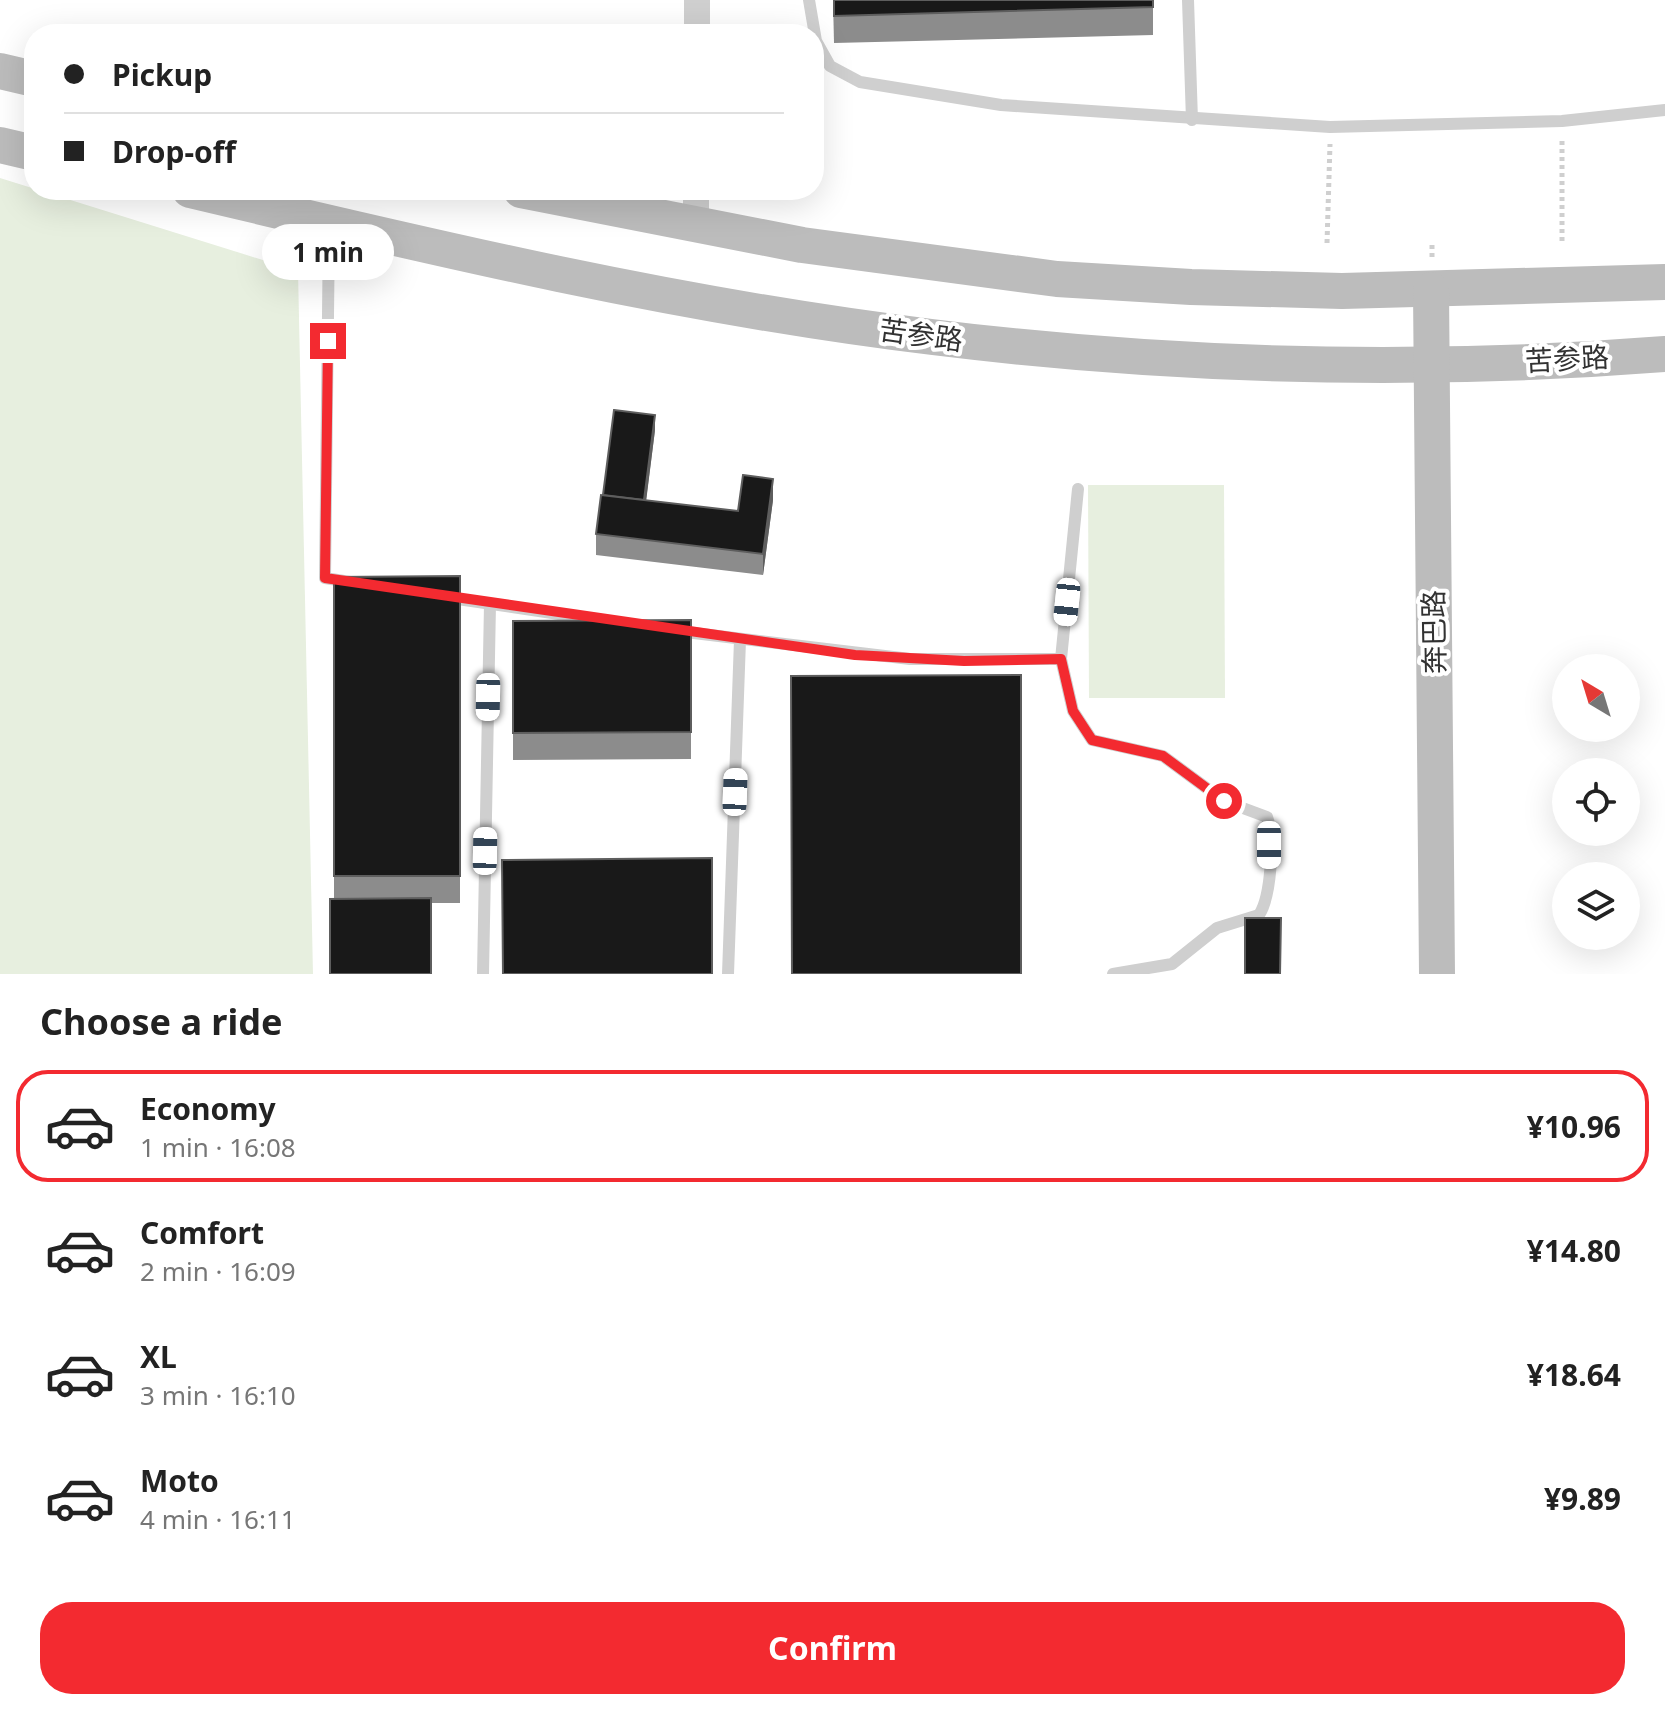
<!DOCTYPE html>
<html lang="en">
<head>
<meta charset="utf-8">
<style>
  :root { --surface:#fff; --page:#f6f6f6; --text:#222; --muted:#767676; --line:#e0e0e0; --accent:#f32a30 }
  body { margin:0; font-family:"Noto Sans","Noto Sans SC",sans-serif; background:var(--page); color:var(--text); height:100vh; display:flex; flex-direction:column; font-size:30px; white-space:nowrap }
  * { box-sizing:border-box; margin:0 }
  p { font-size:26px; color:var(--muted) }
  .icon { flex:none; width:44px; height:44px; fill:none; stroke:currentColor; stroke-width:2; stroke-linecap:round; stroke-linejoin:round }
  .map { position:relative; height:974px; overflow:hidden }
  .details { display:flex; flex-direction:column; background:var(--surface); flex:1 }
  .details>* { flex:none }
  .hud { position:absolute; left:24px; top:24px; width:800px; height:176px; border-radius:32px; box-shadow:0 8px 32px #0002; display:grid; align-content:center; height:176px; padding:0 40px; background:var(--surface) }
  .needle { width:52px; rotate:322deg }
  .controls { position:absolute; left:1552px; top:654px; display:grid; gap:16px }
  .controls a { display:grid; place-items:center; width:88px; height:88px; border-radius:50%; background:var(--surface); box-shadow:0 8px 32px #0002; font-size:40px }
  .end { position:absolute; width:36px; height:36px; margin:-18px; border:10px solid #f32a30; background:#fff; box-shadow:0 0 0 4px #fff }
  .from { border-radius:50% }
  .bubble { position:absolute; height:56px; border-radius:28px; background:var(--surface); box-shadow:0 8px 32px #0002; font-size:26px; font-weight:700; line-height:56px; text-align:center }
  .car { position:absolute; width:24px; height:48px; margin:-24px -12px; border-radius:10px; box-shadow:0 0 6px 2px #0007; background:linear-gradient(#fff 24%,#345 0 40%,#fff 0 76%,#345 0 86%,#fff 0) }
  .hud b { display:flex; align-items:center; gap:28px; height:76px; font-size:30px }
  .hud b+b { border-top:2px solid var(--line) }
  .hud i { width:20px; height:20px; background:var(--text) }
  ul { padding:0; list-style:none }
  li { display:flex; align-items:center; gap:24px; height:112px; margin:0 16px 12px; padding:0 24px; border:4px solid transparent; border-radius:32px }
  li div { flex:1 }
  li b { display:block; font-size:30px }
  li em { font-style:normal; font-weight:700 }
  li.active { border-color:var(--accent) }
  li>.icon { width:72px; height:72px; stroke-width:1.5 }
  h2 { padding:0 40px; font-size:36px; line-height:96px }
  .button { display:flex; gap:16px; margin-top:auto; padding:16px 40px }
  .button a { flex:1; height:92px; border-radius:32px; background:var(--accent); color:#fff; font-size:32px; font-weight:700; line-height:92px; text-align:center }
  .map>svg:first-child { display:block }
</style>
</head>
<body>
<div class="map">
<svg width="1665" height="974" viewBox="0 0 1665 974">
  <rect width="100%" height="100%" fill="#fff"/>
  <g fill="#e7efdf">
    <path d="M0 178 298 271 313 974H0Z"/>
    <path d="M1088 485H1224L1225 698H1089Z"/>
  </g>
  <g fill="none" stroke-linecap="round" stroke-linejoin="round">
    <g stroke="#cfcfcf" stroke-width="5" stroke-dasharray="4 4" stroke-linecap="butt">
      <path d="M1562 241V138"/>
      <path d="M1327 243 1330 144"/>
      <path d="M1432 257V242"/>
    </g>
    <g stroke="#cfcfcf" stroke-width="12">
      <path d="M809 0 816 41 830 66 860 82 1001 105 1330 127 1562 121 1665 110"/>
      <path d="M1188 0 1192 120"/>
      <path d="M329 227 325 578 350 582"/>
      <path d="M444 597 619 623"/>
      <path d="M677 631 910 659H1061L1073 711 1092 740 1163 756 1224 801 1267 817C1275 838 1271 897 1259 915L1217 928 1172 964 1113 974"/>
      <path d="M1061 659 1078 489"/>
      <path d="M483 974 490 604"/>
      <path d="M728 974 740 640"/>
    </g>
    <g stroke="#cfcfcf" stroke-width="26">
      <path d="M697 34V0"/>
      <path d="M696 225V190"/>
    </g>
    <g stroke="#bcbcbc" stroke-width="36">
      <path d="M0 71 34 79"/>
      <path d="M0 145 34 153"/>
      <path d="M190 190C434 248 682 307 932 337 1174 367 1422 373 1665 354"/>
      <path d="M521 190 802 245 1057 279 1191 287 1342 291 1665 282"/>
      <path d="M1431 290 1437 974"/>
    </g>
  </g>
  <g fill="#8c8c8c">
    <path d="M833 0H1153V35L834 43Z"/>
    <path d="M655 430 646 500 738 511 773 500 763 575 596 555V534L603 495Z"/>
    <path d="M460 576V903H431L334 899V577Z"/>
    <path d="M691 620V759L513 760V621Z"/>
  </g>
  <g fill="#5e5e5e">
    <path d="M655 415V430L644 518V503Z"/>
    <path d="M773 479V500L763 575V554Z"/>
  </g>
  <g fill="#191919" stroke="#5e5e5e" stroke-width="2">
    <path d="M834 0H1153V7L834 16Z"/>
    <path d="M614 410 655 415 644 500 603 495Z"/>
    <path d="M743 475 773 479 763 554 596 534 601 495 738 511Z"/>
    <path d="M460 576V876H334V577Z"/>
    <path d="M691 620V732L513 733V621Z"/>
    <path d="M1021 675V974H792L791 676Z"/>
    <path d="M712 858V974H503L502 860Z"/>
    <path d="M431 898V974H330V899Z"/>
    <path d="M1245 918H1281L1280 974H1245Z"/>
  </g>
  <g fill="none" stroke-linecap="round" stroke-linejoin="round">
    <path stroke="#f32a30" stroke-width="10" d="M328 341 325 578 855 655 964 661 1061 659 1073 711 1092 740 1163 756 1224 801"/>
  </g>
  <g text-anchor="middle" stroke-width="8" stroke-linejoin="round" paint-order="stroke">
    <g font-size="28" fill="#323232" stroke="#fff">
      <text transform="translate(921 335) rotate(8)" y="10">苦参路</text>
      <text transform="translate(1567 359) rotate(-3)" y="10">苦参路</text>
      <text transform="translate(1434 632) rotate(-91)" y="10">奔巴路</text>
    </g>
  </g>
</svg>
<div class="controls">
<a><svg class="needle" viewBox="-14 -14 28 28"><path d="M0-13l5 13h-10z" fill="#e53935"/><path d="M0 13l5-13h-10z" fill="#767676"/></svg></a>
<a><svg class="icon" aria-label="locate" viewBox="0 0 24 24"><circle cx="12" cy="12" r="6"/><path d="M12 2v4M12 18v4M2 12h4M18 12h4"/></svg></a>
<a><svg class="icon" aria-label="layers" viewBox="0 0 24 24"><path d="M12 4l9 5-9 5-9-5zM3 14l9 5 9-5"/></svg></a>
</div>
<i class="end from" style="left:1224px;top:801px"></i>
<i class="end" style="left:328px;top:341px"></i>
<div class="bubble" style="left:262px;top:224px;width:132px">1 min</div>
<i class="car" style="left:1067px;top:602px;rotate:186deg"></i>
<i class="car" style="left:488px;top:697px;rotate:181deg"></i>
<i class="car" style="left:735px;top:792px;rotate:2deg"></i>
<i class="car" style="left:1269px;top:845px;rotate:180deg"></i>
<i class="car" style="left:485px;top:851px;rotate:1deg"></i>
<div class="hud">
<b><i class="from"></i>Pickup</b>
<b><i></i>Drop-off</b>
</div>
</div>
<section class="details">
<h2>Choose a ride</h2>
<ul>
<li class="active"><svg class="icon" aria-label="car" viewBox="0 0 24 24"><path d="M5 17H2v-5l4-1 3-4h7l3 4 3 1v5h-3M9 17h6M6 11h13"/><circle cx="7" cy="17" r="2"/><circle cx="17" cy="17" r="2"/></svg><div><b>Economy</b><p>1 min · 16:08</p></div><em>¥10.96</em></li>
<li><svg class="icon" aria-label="car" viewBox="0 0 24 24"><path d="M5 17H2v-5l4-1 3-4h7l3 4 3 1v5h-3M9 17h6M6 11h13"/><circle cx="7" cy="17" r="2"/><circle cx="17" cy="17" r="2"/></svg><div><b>Comfort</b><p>2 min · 16:09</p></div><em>¥14.80</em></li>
<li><svg class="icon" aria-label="car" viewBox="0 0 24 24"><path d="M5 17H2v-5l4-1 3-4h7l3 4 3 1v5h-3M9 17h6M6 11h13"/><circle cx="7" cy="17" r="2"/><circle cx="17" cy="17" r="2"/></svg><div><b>XL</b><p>3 min · 16:10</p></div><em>¥18.64</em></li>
<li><svg class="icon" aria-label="car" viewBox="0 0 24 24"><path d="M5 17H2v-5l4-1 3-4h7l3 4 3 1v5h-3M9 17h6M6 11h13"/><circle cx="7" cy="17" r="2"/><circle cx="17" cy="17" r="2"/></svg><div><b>Moto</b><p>4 min · 16:11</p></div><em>¥9.89</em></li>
</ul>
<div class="button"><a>Confirm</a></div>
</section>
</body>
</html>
